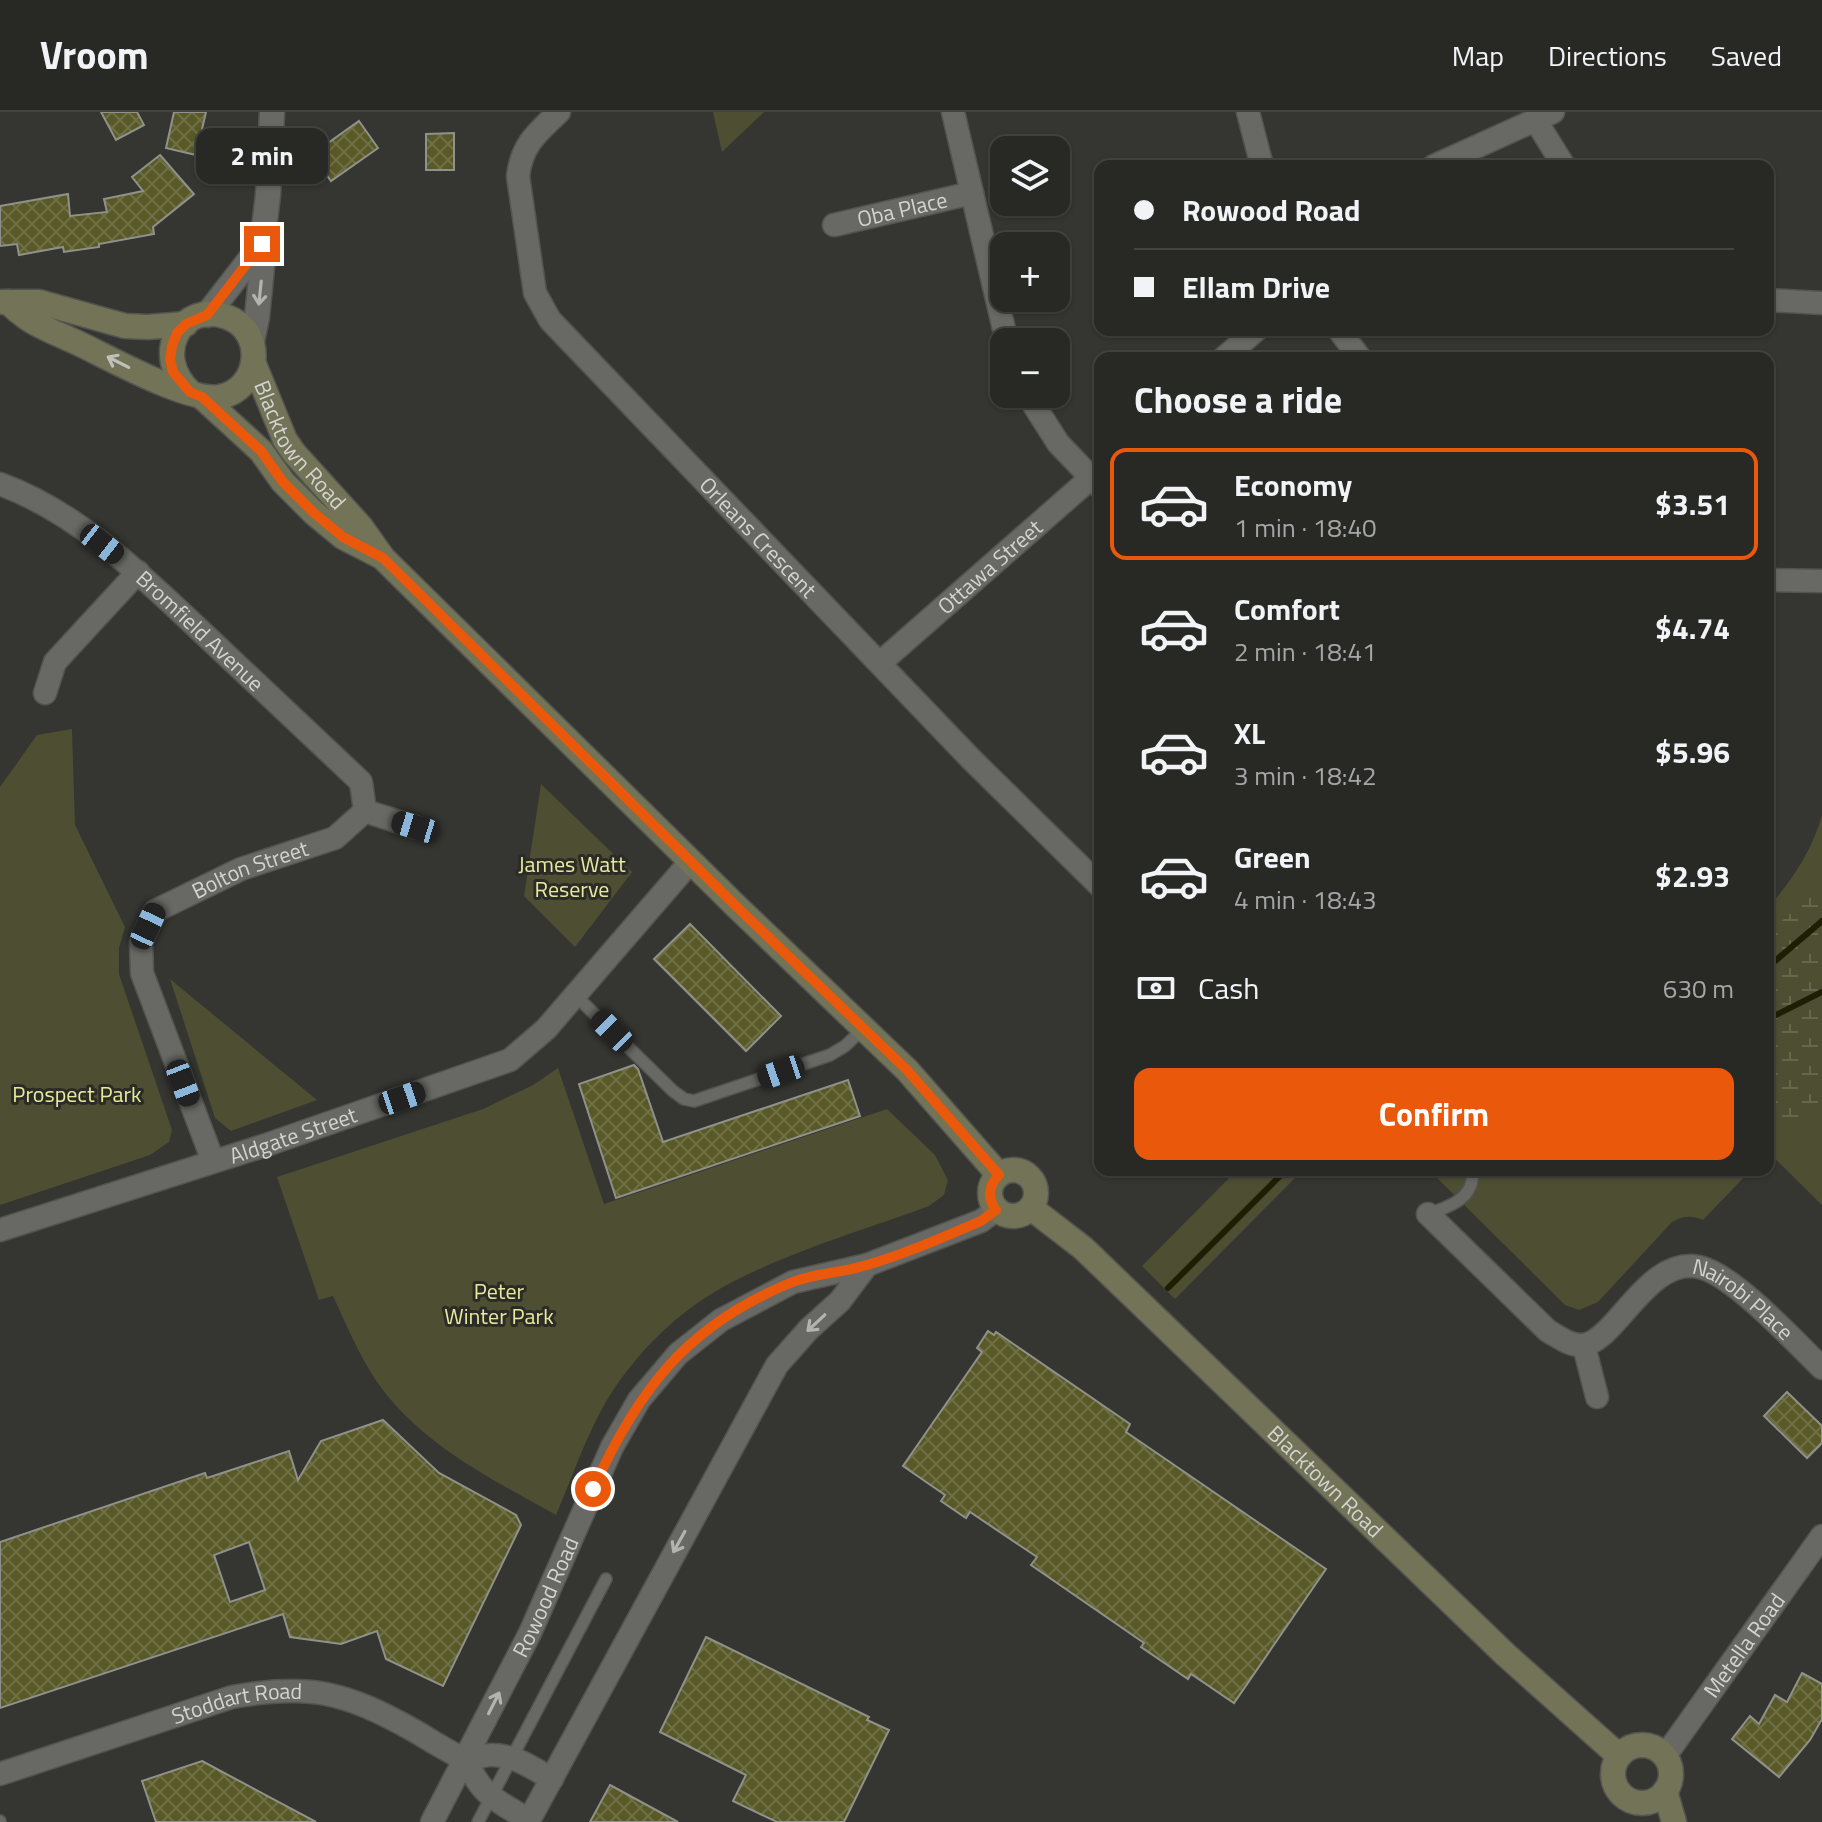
<!DOCTYPE html>
<html lang="en">
<head>
<meta charset="utf-8">
<style>
  :root { --surface:#282825; --page:#343432; --text:#f1f3f6; --muted:#a5a6a7; --line:#444442; --accent:#ea580c }
  body { margin:0; font-family:"Titillium Web",sans-serif; background:var(--page); color:var(--text); height:100vh; display:flex; flex-direction:column; font-size:30px; white-space:nowrap }
  * { box-sizing:border-box; margin:0 }
  p { font-size:26px; color:var(--muted) }
  .icon { flex:none; width:44px; height:44px; fill:none; stroke:currentColor; stroke-width:2; stroke-linecap:round; stroke-linejoin:round }
  .map { position:relative; flex:1; overflow:hidden }
  .panel { position:absolute; left:1094px; top:240px; width:680px; height:824px; display:flex; flex-direction:column; background:var(--surface); border-radius:16px; box-shadow:0 2px 6px #0004,0 0 0 2px var(--line) }
  .panel>* { flex:none }
  .hud { position:absolute; left:1094px; top:48px; width:680px; height:176px; border-radius:16px; box-shadow:0 2px 6px #0004,0 0 0 2px var(--line); display:grid; align-content:center; height:176px; padding:0 40px; background:var(--surface) }
  .buttons { position:absolute; left:990px; top:24px; display:grid; gap:16px }
  .buttons a { display:grid; place-items:center; width:80px; height:80px; border-radius:16px; background:var(--surface); box-shadow:0 2px 6px #0004,0 0 0 2px var(--line); font-size:40px }
  .end { position:absolute; width:36px; height:36px; margin:-18px; border:10px solid #ea580c; background:#fff; box-shadow:0 0 0 4px #fff }
  .from { border-radius:50% }
  .bubble { position:absolute; height:56px; border-radius:16px; background:var(--surface); box-shadow:0 2px 6px #0004,0 0 0 2px var(--line); font-size:26px; font-weight:700; line-height:56px; text-align:center }
  .car { position:absolute; width:24px; height:48px; margin:-24px -12px; border-radius:10px; box-shadow:0 0 6px 2px #0007; background:linear-gradient(#222 24%,#8ab4d8 0 40%,#222 0 76%,#8ab4d8 0 86%,#222 0) }
  .hud b { display:flex; align-items:center; gap:28px; height:76px; font-size:30px }
  .hud b+b { border-top:2px solid var(--line) }
  .hud i { width:20px; height:20px; background:var(--text) }
  ul { padding:0; list-style:none }
  li { display:flex; align-items:center; gap:24px; height:112px; margin:0 16px 12px; padding:0 24px; border:4px solid transparent; border-radius:16px }
  li div { flex:1 }
  li b { display:block; font-size:30px }
  li em { font-style:normal; font-weight:700 }
  li.on { border-color:var(--accent) }
  li>.icon { width:72px; height:72px; stroke-width:1.5 }
  h2 { padding:0 40px; font-size:36px; line-height:96px }
  .pay { display:flex; align-items:center; gap:20px; height:88px; padding:0 40px; font-size:30px }
  .pay p { margin-inline-start:auto }
  .cta { display:flex; gap:16px; margin-top:auto; padding:16px 40px }
  .cta a { flex:1; height:92px; border-radius:16px; background:var(--accent); color:#fff; font-size:32px; font-weight:700; line-height:92px; text-align:center }
  header { display:flex; align-items:center; gap:48px; box-sizing:border-box; height:112px; padding:0 40px; background:var(--surface); border-bottom:2px solid var(--line) }
  header strong { font-size:38px }
  nav { display:flex; gap:44px; margin-inline-start:auto; font-size:28px }
  .map>svg:first-child { display:block }
</style>
</head>
<body>
<header>
<strong>Vroom</strong>
<nav><a>Map</a><a>Directions</a><a>Saved</a></nav>
</header>
<div class="map">
<svg width="1822" height="1710" viewBox="0 0 1822 1710">
  <defs>
    <pattern id="wetland-marsh" width="20" height="14" patternUnits="userSpaceOnUse" patternTransform="scale(2)"><rect width="20" height="14" fill="#4d4e32"/><path d="M1 5h8M5 5V1M11 12h8M15 12V8" fill="none" stroke="#66674f"/></pattern>
    <pattern id="building-cross-hatch" width="8" height="8" patternUnits="userSpaceOnUse" patternTransform="scale(2)"><rect width="8" height="8" fill="#585927"/><path d="M0 0l8 8M0 8l8-8" fill="none" stroke="#6f7045"/></pattern>
  </defs>
  <rect width="100%" height="100%" fill="#353531"/>
  <g fill="#4d4e32">
    <path d="M713 0H764L722 40Z"/>
    <path d="M72 617 75 713 125 815 119 836V862L172 1018 169 1030 150 1043 0 1093V675L37 623Z"/>
    <path d="M541 672 632 760 575 835 524 784Z"/>
    <path d="M1822 703V1093L1768 1040V796C1792 768 1812 739 1822 703Z"/>
    <path d="M170 867 317 988 231 1019 215 1006Z"/>
    <path d="M558 956 604 1092 887 997 935 1043 948 1068 944 1083 929 1094C859 1120 760 1148 699 1190 668 1211 640 1240 618 1271 590 1311 575 1359 556 1403 490 1366 418 1331 375 1267 358 1241 346 1212 333 1184L319 1188 277 1065 483 997 533 973Z"/>
    <path d="M1237 1058H1303L1175 1187 1142 1154Z"/>
    <path d="M1429 1058H1751L1703 1108C1691 1103 1683 1104 1672 1110L1598 1190 1579 1198 1565 1193Z"/>
  </g>
  <path fill="url(#wetland-marsh)" d="M1822 776V1010L1768 1004V820Z"/>
  <g fill="none" stroke-linecap="round" stroke-linejoin="round">
    <g stroke="#1e1e05" stroke-width="6">
      <path d="M1768 855 1822 809"/>
      <path d="M1768 907 1822 880"/>
      <path d="M1168 1176 1286 1058"/>
    </g>
  </g>
  <g fill="url(#building-cross-hatch)" stroke="#91918c" stroke-width="2" fill-rule="evenodd">
    <path d="M101 0H137L144 13 116 28Z"/>
    <path d="M174 0H206L196 43 166 36Z"/>
    <path d="M359 9 378 36 331 69 321 55 329 49 321 36Z"/>
    <path d="M454 21V58H426V22Z"/>
    <path d="M160 43 194 82 153 115 154 122 99 132V135L64 140 63 135 19 143 17 132 0 134V94L68 82 70 104 107 100 104 87 143 79 132 65Z"/>
    <path d="M690 812 781 904 746 939 654 847Z"/>
    <path d="M634 953 638 957 663 1030 848 968 860 1004 616 1086 579 972Z"/>
    <path d="M988 1219 994 1223 996 1220 1130 1312 1126 1320 1326 1457 1234 1591 1191 1562 1188 1567 1141 1535 1144 1531 1031 1453 1037 1445 970 1400 966 1406 941 1389 945 1383 903 1354 982 1240 977 1236Z"/>
    <path d="M1787 1280 1822 1314V1331L1807 1346 1764 1304Z"/>
    <path d="M383 1308 439 1361 516 1403 521 1413 443 1574 386 1547 377 1519 341 1532 290 1525 283 1502 0 1596V1430L205 1361 207 1366 289 1339 298 1368 321 1329ZM249 1430 265 1478 230 1490 214 1443Z"/>
    <path d="M706 1525 869 1605 867 1608 889 1618 844 1710H777L733 1689 746 1663 660 1620Z"/>
    <path d="M1802 1561 1822 1572V1607L1810 1628 1779 1665 1732 1627 1750 1604 1759 1612 1775 1583 1787 1590Z"/>
    <path d="M202 1649 316 1710H156L142 1669Z"/>
    <path d="M610 1673 678 1710H590Z"/>
  </g>
  <g fill="none" stroke-linecap="round" stroke-linejoin="round">
    <defs>
      <g id="service">
        <path d="M576 884 673 979 684 987 694 989 830 943 845 934 864 916"/>
        <path d="M1428 1102C1449 1095 1476 1086 1472 1058"/>
        <path d="M0 1709V1710"/>
        <path d="M478 1710 606 1467"/>
      </g>
      <g id="minor">
        <path id="s1" d="M559 0C537 21 522 32 518 64L535 181 550 208 971 647 1100 774"/>
        <path d="M953 0 1007 230"/>
        <path d="M1248 0 1262 54"/>
        <path d="M1536 9 1564 54"/>
        <path d="M1434 54 1553 0"/>
        <path id="s2" d="M834 113 972 81"/>
        <path d="M1768 188 1822 191"/>
        <path d="M1339 218 1360 246"/>
        <path d="M1224 246 1256 218"/>
        <path d="M1027 282 1058 331 1099 374"/>
        <path id="s3" d="M0 372C80 401 144 466 205 523 257 572 309 621 361 670L365 699"/>
        <path d="M1768 468 1822 469"/>
        <path id="s4" d="M880 551 1100 358"/>
        <path d="M45 581 55 550 138 460"/>
        <path d="M365 699 415 715"/>
        <path id="s5" d="M213 1049 142 861 141 830 155 799 241 757 335 726 365 699"/>
        <path id="s6" d="M1428 1102 1548 1219C1559 1225 1568 1233 1581 1233 1615 1233 1646 1144 1699 1155 1733 1162 1795 1230 1822 1256"/>
        <path id="s7" d="M0 1118 266 1033 510 948 546 917 691 749"/>
        <path d="M1584 1234 1597 1285"/>
        <path id="s8" d="M1665 1644 1822 1424"/>
        <path d="M466 1647C480 1683 497 1689 529 1708"/>
        <path id="s9" d="M0 1662 232 1585C309 1571 345 1580 413 1618 424 1624 456 1645 466 1647 474 1648 483 1643 490 1643 514 1642 532 1656 552 1667"/>
        <path id="s10" d="M432 1710 530 1521 612 1335 639 1288 678 1242 721 1208 793 1170 867 1153 981 1109 996 1098"/>
        <path d="M528 1710 777 1253 809 1217 840 1189 867 1153"/>
      </g>
      <g id="tertiary">
        <path d="M207 203 262 132"/>
        <path d="M252 229 257 205 262 155V132L268 83 272 0"/>
      </g>
      <g id="secondary">
        <path d="M2 190H39L125 214 148 215 186 212"/>
        <path d="M8 190C14 196 20 201 27 206 43 217 64 224 82 233 111 247 189 290 219 285 260 279 267 219 227 205 181 188 151 243 190 280"/>
        <path id="s11" d="M254 252 285 328 294 341 361 415 383 446 737 795 907 958 999 1063"/>
        <path d="M202 285 261 339 283 370 314 401 343 425 378 443"/>
        <circle cx="1013" cy="1081" r="23"/>
        <path id="s12" d="M1031 1096 1083 1136 1506 1543 1619 1644"/>
        <circle cx="1642" cy="1662" r="29"/>
        <path d="M1665 1679 1674 1710"/>
      </g>
    </defs>
    <use href="#service" stroke="#535450" stroke-width="14"/>
    <use href="#minor" stroke="#535450" stroke-width="25"/>
    <use href="#tertiary" stroke="#535450" stroke-width="27"/>
    <use href="#secondary" stroke="#535450" stroke-width="27"/>
    <use href="#service" stroke="#686864" stroke-width="11"/>
    <use href="#minor" stroke="#686864" stroke-width="22"/>
    <use href="#tertiary" stroke="#686864" stroke-width="24"/>
    <use href="#secondary" stroke="#737357" stroke-width="24"/>
  </g>
  <defs><path id="oneway-shaft" d="M-6 0H5M1.5-3L5.5 0L1.5 3" fill="none" stroke-width="1.6" stroke-linecap="round" stroke-linejoin="round" transform="scale(2)"/></defs>
  <g stroke="#b3b4b0">
    <use href="#oneway-shaft" transform="translate(260 181) rotate(96)"/>
    <use href="#oneway-shaft" transform="translate(816 1211) rotate(137)"/>
    <use href="#oneway-shaft" transform="translate(679 1430) rotate(119)"/>
    <use href="#oneway-shaft" transform="translate(494 1591) rotate(-63)"/>
  </g>
  <use stroke="#c0c1b9" href="#oneway-shaft" transform="translate(118 250) rotate(-153)"/>
  <g fill="none" stroke-linecap="round" stroke-linejoin="round">
    <path stroke="#ea580c" stroke-width="10" d="M262 132 207 203 186 212 177 221 172 234 170 247 173 260 190 280 202 285 261 339 283 370 314 401 343 425 383 446 737 795 907 958 999 1063C988 1074 987 1086 996 1098L981 1109C944 1125 905 1142 867 1153 842 1161 814 1161 790 1171 686 1214 638 1278 593 1377"/>
  </g>
  <g text-anchor="middle" stroke-width="6" stroke-linejoin="round" paint-order="stroke">
    <g font-size="22" fill="#d3d4d1" stroke="#2b2b27">
      <text dy="8" stroke="none"><textPath href="#s2" startOffset="70">Oba Place</textPath></text>
      <text dy="8" stroke="none"><textPath href="#s11" startOffset="94">Blacktown Road</textPath></text>
      <text dy="8" stroke="none"><textPath href="#s1" startOffset="528">Orleans Crescent</textPath></text>
      <text dy="8" stroke="none"><textPath href="#s4" startOffset="146">Ottawa Street</textPath></text>
      <text dy="8" stroke="none"><textPath href="#s3" startOffset="250">Bromfield Avenue</textPath></text>
      <text dy="8" stroke="none"><textPath href="#s5" startOffset="370">Bolton Street</textPath></text>
      <text dy="8" stroke="none"><textPath href="#s7" startOffset="308">Aldgate Street</textPath></text>
      <text dy="8" stroke="none"><textPath href="#s6" startOffset="406">Nairobi Place</textPath></text>
      <text dy="8" stroke="none"><textPath href="#s12" startOffset="402">Blacktown Road</textPath></text>
      <text dy="8" stroke="none"><textPath href="#s10" startOffset="252">Rowood Road</textPath></text>
      <text dy="8" stroke="none"><textPath href="#s8" startOffset="136">Metella Road</textPath></text>
      <text dy="8" stroke="none"><textPath href="#s9" startOffset="248">Stoddart Road</textPath></text>
    </g>
    <g font-size="22" fill="#e7ea9b" stroke="#2b2b27">
      <text x="572" y="760">James Watt<tspan x="572" dy="25">Reserve</tspan></text>
      <text x="77" y="990">Prospect Park</text>
      <text x="499" y="1187">Peter<tspan x="499" dy="25">Winter Park</tspan></text>
    </g>
  </g>
</svg>
<div class="buttons">
<a><svg class="icon" aria-label="layers" viewBox="0 0 24 24"><path d="M12 4l9 5-9 5-9-5zM3 14l9 5 9-5"/></svg></a>
<a>+</a>
<a>−</a>
</div>
<i class="end from" style="left:593px;top:1377px"></i>
<i class="end" style="left:262px;top:132px"></i>
<div class="bubble" style="left:196px;top:16px;width:132px">2 min</div>
<i class="car" style="left:102px;top:432px;rotate:128deg"></i>
<i class="car" style="left:415px;top:715px;rotate:287deg"></i>
<i class="car" style="left:148px;top:814px;rotate:25deg"></i>
<i class="car" style="left:612px;top:919px;rotate:315deg"></i>
<i class="car" style="left:781px;top:960px;rotate:251deg"></i>
<i class="car" style="left:183px;top:971px;rotate:159deg"></i>
<i class="car" style="left:402px;top:986px;rotate:71deg"></i>
<div class="hud">
<b><i class="from"></i>Rowood Road</b>
<b><i></i>Ellam Drive</b>
</div>
<section class="panel">
<h2>Choose a ride</h2>
<ul>
<li class="on"><svg class="icon" aria-label="car" viewBox="0 0 24 24"><path d="M5 17H2v-5l4-1 3-4h7l3 4 3 1v5h-3M9 17h6M6 11h13"/><circle cx="7" cy="17" r="2"/><circle cx="17" cy="17" r="2"/></svg><div><b>Economy</b><p>1 min · 18:40</p></div><em>$3.51</em></li>
<li><svg class="icon" aria-label="car" viewBox="0 0 24 24"><path d="M5 17H2v-5l4-1 3-4h7l3 4 3 1v5h-3M9 17h6M6 11h13"/><circle cx="7" cy="17" r="2"/><circle cx="17" cy="17" r="2"/></svg><div><b>Comfort</b><p>2 min · 18:41</p></div><em>$4.74</em></li>
<li><svg class="icon" aria-label="car" viewBox="0 0 24 24"><path d="M5 17H2v-5l4-1 3-4h7l3 4 3 1v5h-3M9 17h6M6 11h13"/><circle cx="7" cy="17" r="2"/><circle cx="17" cy="17" r="2"/></svg><div><b>XL</b><p>3 min · 18:42</p></div><em>$5.96</em></li>
<li><svg class="icon" aria-label="car" viewBox="0 0 24 24"><path d="M5 17H2v-5l4-1 3-4h7l3 4 3 1v5h-3M9 17h6M6 11h13"/><circle cx="7" cy="17" r="2"/><circle cx="17" cy="17" r="2"/></svg><div><b>Green</b><p>4 min · 18:43</p></div><em>$2.93</em></li>
</ul>
<div class="pay"><svg class="icon" aria-label="cash" viewBox="0 0 24 24"><path d="M3 7h18v10H3z"/><circle cx="12" cy="12" r="2"/></svg>Cash<p>630 m</p></div>
<div class="cta"><a>Confirm</a></div>
</section>
</div>
</body>
</html>
